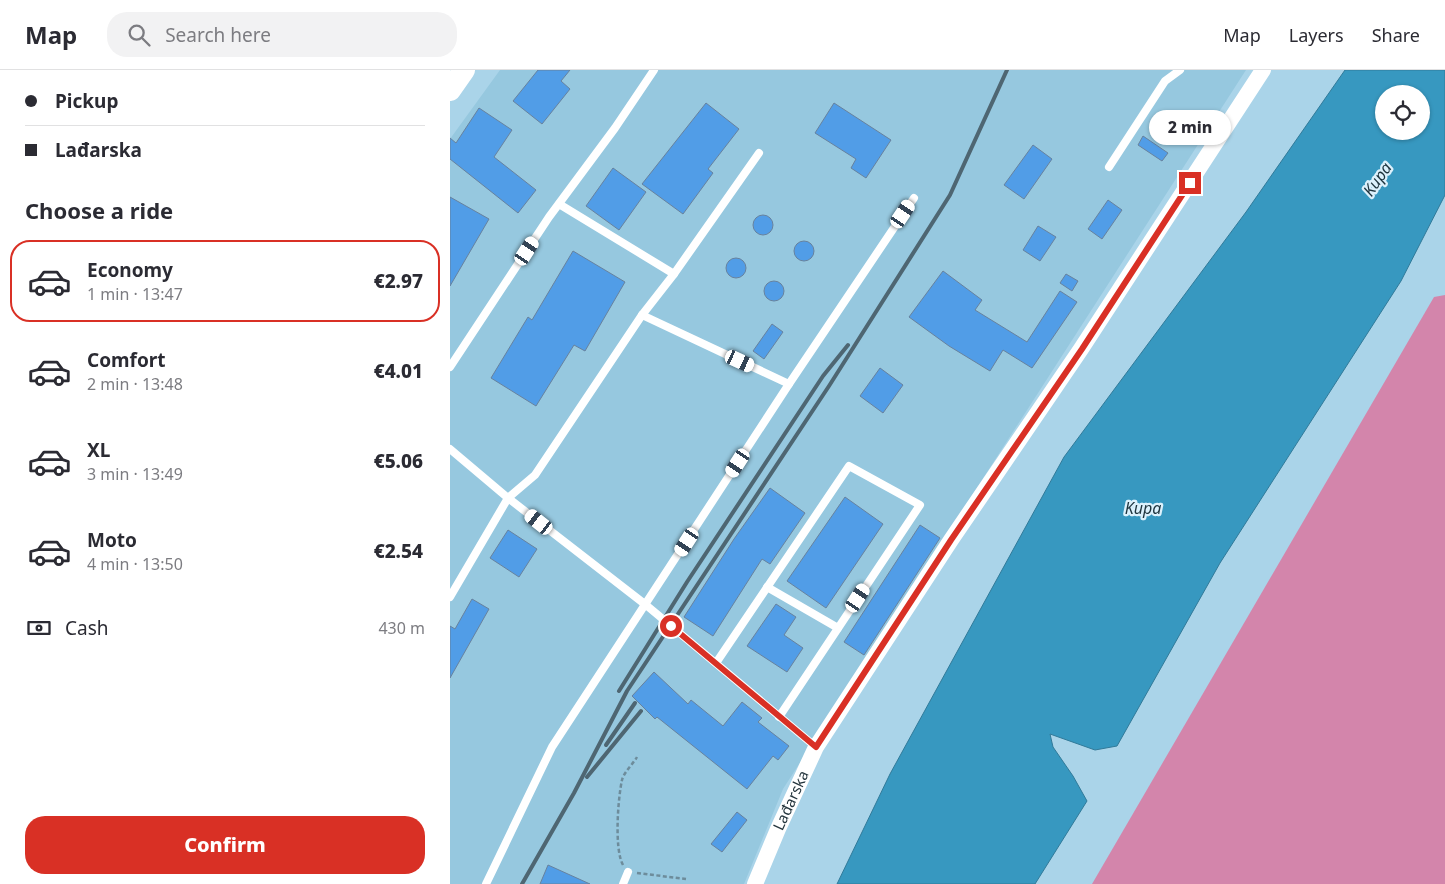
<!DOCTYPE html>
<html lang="en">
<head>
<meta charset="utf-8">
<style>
  :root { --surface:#fff; --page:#f2f2f3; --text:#2b2b33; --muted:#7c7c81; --line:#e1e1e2; --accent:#d93025 }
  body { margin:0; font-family:"Noto Sans",sans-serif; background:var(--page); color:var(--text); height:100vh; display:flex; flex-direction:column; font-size:19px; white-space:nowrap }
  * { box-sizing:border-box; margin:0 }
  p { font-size:16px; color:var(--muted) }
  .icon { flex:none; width:28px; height:28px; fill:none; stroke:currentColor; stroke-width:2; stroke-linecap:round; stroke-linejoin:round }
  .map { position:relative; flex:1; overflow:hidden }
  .details { display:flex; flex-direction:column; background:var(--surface); width:450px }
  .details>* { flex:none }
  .top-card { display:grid; align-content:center; height:110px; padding:0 25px; background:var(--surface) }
  .buttons { position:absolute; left:925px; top:15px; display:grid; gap:10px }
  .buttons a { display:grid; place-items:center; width:55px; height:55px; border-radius:50%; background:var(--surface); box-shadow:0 1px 4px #0004; font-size:25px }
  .end { position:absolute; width:22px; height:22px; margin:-11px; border:6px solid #d93025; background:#fff; box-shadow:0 0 0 2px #fff }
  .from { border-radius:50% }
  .bubble { position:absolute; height:35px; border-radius:18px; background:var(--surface); box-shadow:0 1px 4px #0004; font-size:16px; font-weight:800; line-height:35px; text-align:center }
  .car { position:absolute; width:15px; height:30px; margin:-15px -8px; border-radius:6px; box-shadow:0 0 4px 1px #0007; background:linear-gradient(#fff 24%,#345 0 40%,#fff 0 76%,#345 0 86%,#fff 0) }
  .top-card b { display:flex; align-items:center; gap:18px; height:48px; font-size:19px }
  .top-card b+b { border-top:1px solid var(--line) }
  .top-card i { width:12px; height:12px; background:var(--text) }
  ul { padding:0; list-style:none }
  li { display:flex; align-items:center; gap:15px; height:82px; margin:0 10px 8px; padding:0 15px; border:2px solid transparent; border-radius:20px }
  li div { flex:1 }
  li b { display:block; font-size:19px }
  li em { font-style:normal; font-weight:800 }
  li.selected { border-color:var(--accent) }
  li>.icon { width:45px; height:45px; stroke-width:1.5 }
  h2 { padding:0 25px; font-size:22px; line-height:60px }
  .pay { display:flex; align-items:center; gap:12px; height:55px; padding:0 25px; font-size:19px }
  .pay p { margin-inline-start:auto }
  .button { display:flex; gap:10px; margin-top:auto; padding:10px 25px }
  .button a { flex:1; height:58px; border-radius:20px; background:var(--accent); color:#fff; font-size:20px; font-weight:800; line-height:58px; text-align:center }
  header { display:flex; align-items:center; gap:30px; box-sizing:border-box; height:70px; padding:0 25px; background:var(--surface); border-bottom:1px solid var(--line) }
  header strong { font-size:24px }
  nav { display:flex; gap:28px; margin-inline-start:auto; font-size:18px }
  .search { width:350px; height:45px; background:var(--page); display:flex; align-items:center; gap:12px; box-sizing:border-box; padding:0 18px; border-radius:20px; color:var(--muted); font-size:19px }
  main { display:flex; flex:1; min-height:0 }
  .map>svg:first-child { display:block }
</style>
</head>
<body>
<header>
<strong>Map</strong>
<div class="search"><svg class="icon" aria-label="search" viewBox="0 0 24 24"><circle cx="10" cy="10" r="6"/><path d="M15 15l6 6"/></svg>Search here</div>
<nav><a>Map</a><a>Layers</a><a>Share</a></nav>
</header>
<main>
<section class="details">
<div class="top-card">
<b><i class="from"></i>Pickup</b>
<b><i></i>Lađarska</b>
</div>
<h2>Choose a ride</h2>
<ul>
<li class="selected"><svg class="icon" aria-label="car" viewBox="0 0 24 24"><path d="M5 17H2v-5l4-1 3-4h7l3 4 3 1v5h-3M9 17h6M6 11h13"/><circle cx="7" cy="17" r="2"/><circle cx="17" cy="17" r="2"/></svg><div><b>Economy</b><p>1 min · 13:47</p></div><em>€2.97</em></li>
<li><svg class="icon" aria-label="car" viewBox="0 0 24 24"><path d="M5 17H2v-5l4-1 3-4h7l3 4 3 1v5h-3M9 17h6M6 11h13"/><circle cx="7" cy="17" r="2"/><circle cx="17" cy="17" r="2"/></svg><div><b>Comfort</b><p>2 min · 13:48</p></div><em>€4.01</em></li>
<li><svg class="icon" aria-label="car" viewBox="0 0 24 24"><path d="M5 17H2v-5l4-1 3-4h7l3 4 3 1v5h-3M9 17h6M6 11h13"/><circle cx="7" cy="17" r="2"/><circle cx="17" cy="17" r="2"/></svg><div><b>XL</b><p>3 min · 13:49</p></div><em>€5.06</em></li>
<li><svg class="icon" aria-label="car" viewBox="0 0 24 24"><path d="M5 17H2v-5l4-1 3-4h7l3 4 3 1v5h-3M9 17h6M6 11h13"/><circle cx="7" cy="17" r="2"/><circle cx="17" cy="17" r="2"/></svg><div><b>Moto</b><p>4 min · 13:50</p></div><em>€2.54</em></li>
</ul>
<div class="pay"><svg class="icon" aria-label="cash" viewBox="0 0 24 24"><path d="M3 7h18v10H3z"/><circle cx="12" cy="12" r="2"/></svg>Cash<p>430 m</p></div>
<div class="button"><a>Confirm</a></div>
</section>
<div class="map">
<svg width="995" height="814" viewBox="0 0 995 814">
  <rect width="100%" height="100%" fill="#aad4e9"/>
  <path fill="#96c8df" d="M50 0H796L333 719 294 814H0V69Z"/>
  <path fill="#d385ab" d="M995 225V814H642L984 227Z"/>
  <path fill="#3798c0" stroke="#317a99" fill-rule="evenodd" d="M895 0H995V125L951 211 770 493 667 676 645 680 600 664 603 677 623 706 637 731 585 814H387L440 704 614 387 796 142ZM934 24H971V61H934Z"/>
  <g fill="#519de7" stroke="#67829e">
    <path d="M88 0H120L111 11 120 19 92 54 63 31Z"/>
    <path d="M256 33 289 59 258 99 263 103 233 144 192 114Z"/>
    <path d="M384 33 441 70 416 108 401 98 406 89 365 63Z"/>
    <path d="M29 38 62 60 44 87 86 120 68 143 0 89V68L6 73Z"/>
    <path d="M693 66 718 83 712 91 688 75Z"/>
    <path d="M583 75 602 89 574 129 554 115Z"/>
    <path d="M163 98 196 122 169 160 136 136Z"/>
    <path d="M0 127 39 149 0 216Z"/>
    <path d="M658 130 672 140 652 169 638 159Z"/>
    <circle cx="313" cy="155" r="10"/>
    <path d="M588 156 606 167 590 191 573 180Z"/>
    <circle cx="354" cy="181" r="10"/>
    <path d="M123 181 175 212 135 281 124 275 86 336 41 308 78 247 82 250Z"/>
    <circle cx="286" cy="198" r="10"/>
    <path d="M493 201 532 230 525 240 577 272 610 221 627 232 582 298 553 280 540 301 499 276 459 247Z"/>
    <path d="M616 204 628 211 622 221 610 213Z"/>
    <circle cx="324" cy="221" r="10"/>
    <path d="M322 254 333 262 314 289 303 281Z"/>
    <path d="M430 298 453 315 433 343 410 326Z"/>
    <path d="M320 418 355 443 320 494 312 489 263 566 234 547 284 469Z"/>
    <path d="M395 427 433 454 376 538 337 511Z"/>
    <path d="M470 455 490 468 414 585 394 572Z"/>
    <path d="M58 460 87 479 69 507 40 488Z"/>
    <path d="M22 529 39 539 0 608V556L5 559Z"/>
    <path d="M326 534 346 547 334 565 353 578 337 602 297 576Z"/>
    <path d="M204 602 238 634 241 630 273 656 292 632 312 648 308 652 339 676 328 690 323 686 297 719 207 647 205 649 182 626Z"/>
    <path d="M287 742 297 750 272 782 261 774Z"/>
    <path d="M98 795 140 814H90Z"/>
  </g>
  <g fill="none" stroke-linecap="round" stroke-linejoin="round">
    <g stroke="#6d8c9b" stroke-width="2.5" stroke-dasharray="4 2.5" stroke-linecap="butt">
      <path d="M173 795C164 779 168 728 172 710 174 702 183 694 187 687"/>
      <path d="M187 803 236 809"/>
    </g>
    <g stroke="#fff" stroke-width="8">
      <path d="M659 97 715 11 730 0"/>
      <path d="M224 204 309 83"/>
      <path d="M192 245 339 314"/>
      <path d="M0 297 99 147 165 58 204 0"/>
      <path d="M0 379 58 428 196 535 366 677"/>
      <path d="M317 517 388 558"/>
      <path d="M0 527 58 428 85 405 192 245 224 204 109 134"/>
      <path d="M266 593 399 396 470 435 329 647"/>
      <path d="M36 814 102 677 339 314 464 128"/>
      <path d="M173 814 178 802"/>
    </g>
    <path stroke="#fff" stroke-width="16" id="s1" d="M305 814 328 759 366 677 501 470 631 279 813 0"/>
    <path stroke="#fff" stroke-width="22" d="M0 20 14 0"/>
    <g stroke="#4e6672" stroke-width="4">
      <path d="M169 621 237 512 373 306 398 275"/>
      <path d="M156 675 185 633"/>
      <path d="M137 707 191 641"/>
      <path d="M72 814 124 723 177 621 379 316 500 125 557 0"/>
    </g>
  </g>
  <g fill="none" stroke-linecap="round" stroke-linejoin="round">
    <path stroke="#d93025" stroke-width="6" d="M221 556 366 677 501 470 632 279 740 113"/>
  </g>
  <g text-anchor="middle" stroke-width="4.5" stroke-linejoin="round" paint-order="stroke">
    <g font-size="15" fill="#24353d" stroke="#dcf1fc">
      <text dy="5" stroke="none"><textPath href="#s1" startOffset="91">Lađarska</textPath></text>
    </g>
    <g font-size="16" font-style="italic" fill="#1d333d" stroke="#dcf1fc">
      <text transform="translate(927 109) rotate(-55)" y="6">Kupa</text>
      <text x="693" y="444">Kupa</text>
    </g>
  </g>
</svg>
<div class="buttons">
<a><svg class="icon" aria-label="locate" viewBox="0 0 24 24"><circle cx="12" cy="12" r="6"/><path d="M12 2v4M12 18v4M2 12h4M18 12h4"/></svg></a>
</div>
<i class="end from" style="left:221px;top:556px"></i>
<i class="end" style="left:740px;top:113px"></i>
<div class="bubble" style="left:699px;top:40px;width:82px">2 min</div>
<i class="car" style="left:453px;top:144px;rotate:34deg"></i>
<i class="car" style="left:77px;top:181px;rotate:33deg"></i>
<i class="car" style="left:290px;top:291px;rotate:115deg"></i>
<i class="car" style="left:288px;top:393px;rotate:213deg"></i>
<i class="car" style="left:89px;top:452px;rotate:308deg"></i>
<i class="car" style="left:237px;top:472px;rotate:213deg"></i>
<i class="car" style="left:408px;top:528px;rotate:33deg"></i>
</div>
</main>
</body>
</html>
